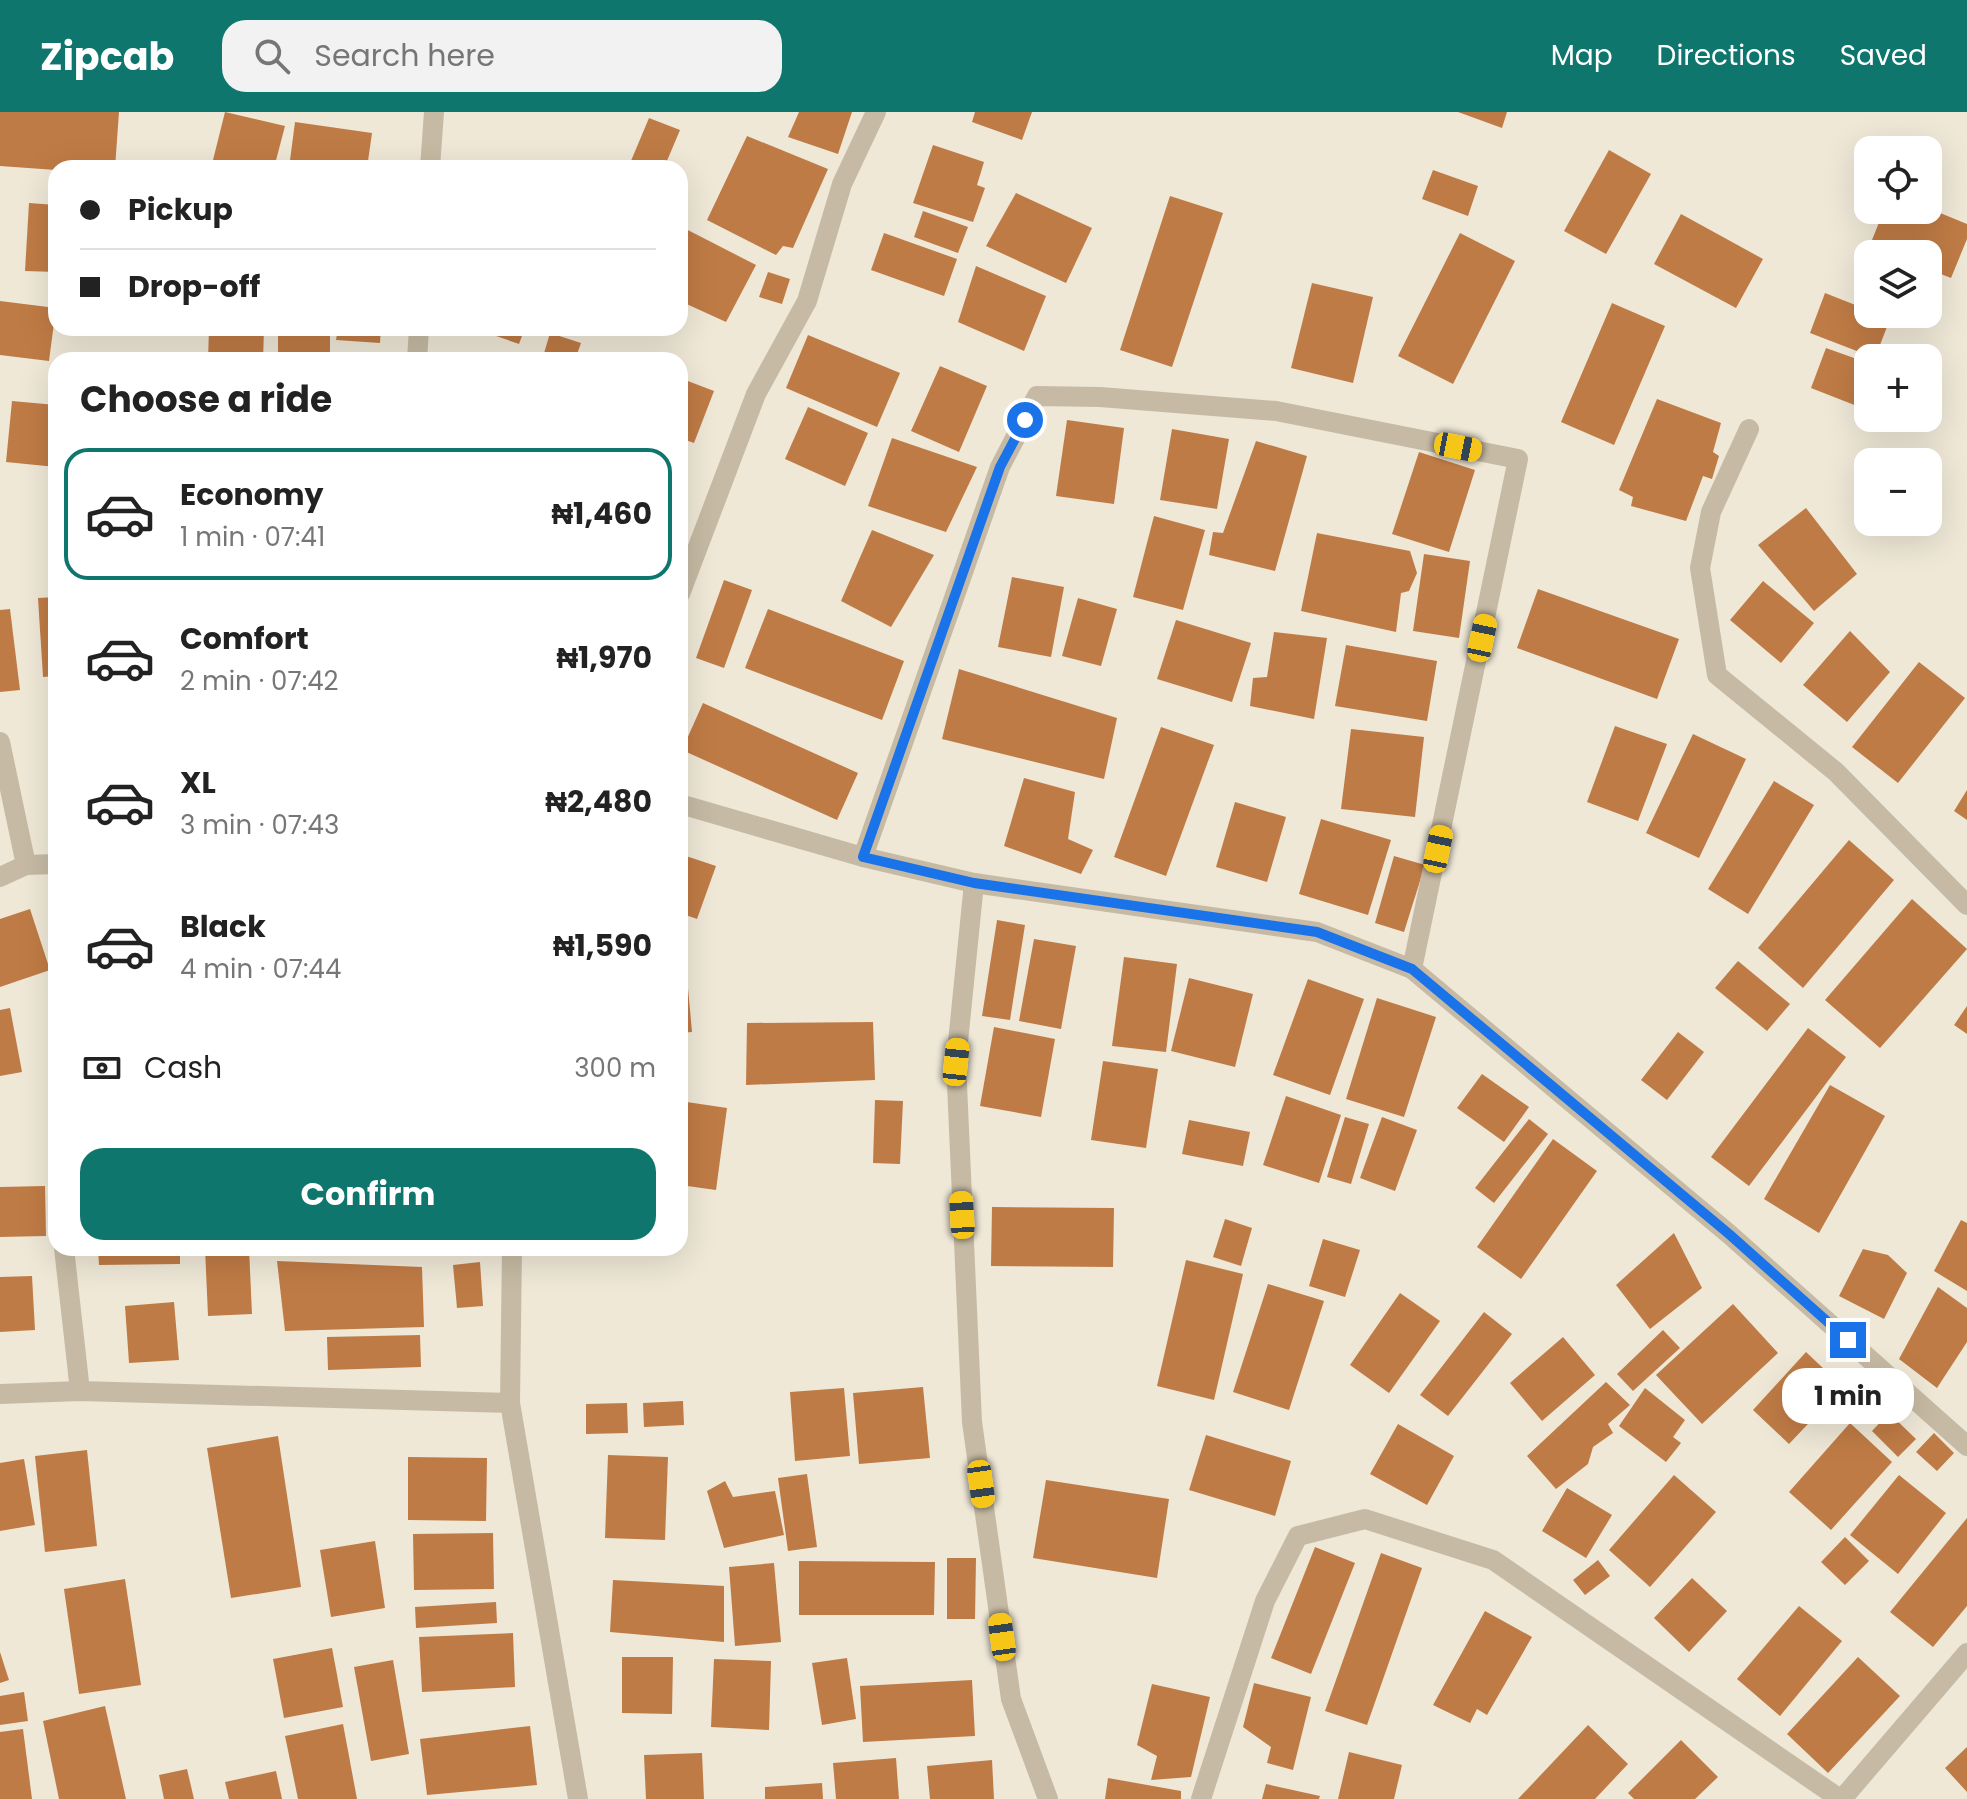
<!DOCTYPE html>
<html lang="en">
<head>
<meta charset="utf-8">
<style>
  :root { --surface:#fff; --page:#f2f2f2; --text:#222; --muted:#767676; --line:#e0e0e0; --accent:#0f766e }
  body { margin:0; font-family:Poppins,sans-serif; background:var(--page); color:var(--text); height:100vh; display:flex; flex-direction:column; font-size:30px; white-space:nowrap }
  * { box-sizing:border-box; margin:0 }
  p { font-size:26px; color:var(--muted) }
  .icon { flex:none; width:44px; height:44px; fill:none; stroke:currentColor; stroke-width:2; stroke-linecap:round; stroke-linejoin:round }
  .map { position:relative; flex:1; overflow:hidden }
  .side { position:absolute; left:48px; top:240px; width:640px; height:904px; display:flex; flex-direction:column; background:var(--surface); border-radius:24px; box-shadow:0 8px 32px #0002 }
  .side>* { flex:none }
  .guide { position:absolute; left:48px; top:48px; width:640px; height:176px; border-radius:24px; box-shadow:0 8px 32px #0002; display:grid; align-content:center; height:176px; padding:0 32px; background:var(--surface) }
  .buttons { position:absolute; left:1854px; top:24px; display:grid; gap:16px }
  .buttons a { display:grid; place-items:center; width:88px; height:88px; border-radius:16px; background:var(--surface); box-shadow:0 8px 32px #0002; font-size:40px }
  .end { position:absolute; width:36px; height:36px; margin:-18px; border:10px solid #1a73e8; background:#fff; box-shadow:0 0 0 4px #fff }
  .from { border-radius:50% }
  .bubble { position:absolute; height:56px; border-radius:24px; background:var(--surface); box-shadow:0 8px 32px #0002; font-size:26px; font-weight:700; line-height:56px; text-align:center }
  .car { position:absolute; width:24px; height:48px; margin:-24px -12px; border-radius:10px; box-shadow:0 0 6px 2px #0007; background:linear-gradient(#f5c518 24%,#345 0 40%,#f5c518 0 76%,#345 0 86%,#f5c518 0) }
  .guide b { display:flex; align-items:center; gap:28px; height:76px; font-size:30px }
  .guide b+b { border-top:2px solid var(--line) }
  .guide i { width:20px; height:20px; background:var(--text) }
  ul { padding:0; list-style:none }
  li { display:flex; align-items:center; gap:24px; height:132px; margin:0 16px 12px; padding:0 16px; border:4px solid transparent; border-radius:24px }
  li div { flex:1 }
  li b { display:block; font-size:30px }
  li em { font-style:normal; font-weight:700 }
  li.current { border-color:var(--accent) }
  li>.icon { width:72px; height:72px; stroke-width:1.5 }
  h2 { padding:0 32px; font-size:36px; line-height:96px }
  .pay { display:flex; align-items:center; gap:20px; height:88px; padding:0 32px; font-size:30px }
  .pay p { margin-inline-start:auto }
  .primary-button { display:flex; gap:16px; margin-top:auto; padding:16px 32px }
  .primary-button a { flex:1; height:92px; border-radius:24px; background:var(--accent); color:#fff; font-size:32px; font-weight:700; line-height:92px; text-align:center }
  header { display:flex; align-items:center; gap:48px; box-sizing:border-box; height:112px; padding:0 40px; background:var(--accent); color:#fff }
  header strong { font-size:38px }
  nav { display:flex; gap:44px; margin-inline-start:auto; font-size:28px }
  .search { width:560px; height:72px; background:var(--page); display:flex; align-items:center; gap:20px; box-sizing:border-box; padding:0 28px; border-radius:24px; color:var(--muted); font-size:30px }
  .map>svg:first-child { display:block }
</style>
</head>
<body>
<header>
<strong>Zipcab</strong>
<div class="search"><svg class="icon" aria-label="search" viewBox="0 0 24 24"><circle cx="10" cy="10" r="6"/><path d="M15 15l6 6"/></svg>Search here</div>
<nav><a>Map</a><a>Directions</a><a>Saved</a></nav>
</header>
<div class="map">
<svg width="1967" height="1687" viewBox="0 0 1967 1687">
  <rect width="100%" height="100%" fill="#efe8d7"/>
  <g fill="#bf7b45">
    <path d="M0 0H119L115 56 56 58 0 54Z"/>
    <path d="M225 0 285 14 274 56H211Z"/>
    <path d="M799 0H852L838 42 788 25Z"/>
    <path d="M975 0H1032L1022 28 972 10Z"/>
    <path d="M1458 0H1507L1502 16Z"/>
    <path d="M649 6 680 18 664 56H628Z"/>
    <path d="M295 10 372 21 367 56H289Z"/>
    <path d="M747 24 828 57 793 136 783 134 776 143 707 108Z"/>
    <path d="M933 33 984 50 977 73 985 76 973 110 913 91Z"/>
    <path d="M1609 38 1651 62 1606 142 1564 119Z"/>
    <path d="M1433 58 1478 74 1468 104 1422 87Z"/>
    <path d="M1016 81 1092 116 1066 171 986 134Z"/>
    <path d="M1170 84 1223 101 1172 255 1120 238Z"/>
    <path d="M29 91 56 93V160L25 159Z"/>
    <path d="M1928 96 1967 112V127L1951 166 1928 157V142H1893L1870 133 1884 98Z"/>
    <path d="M923 99 968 115 958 141 914 125Z"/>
    <path d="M1681 102 1763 147 1736 196 1654 152Z"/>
    <path d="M680 114 756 153 726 210 680 189Z"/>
    <path d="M884 121 957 147 944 184 871 158Z"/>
    <path d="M1460 121 1515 149 1453 272 1398 244Z"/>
    <path d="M976 154 1046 184 1024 239 958 210Z"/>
    <path d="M768 160 790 167 782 192 759 185Z"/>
    <path d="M1312 171 1373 185 1353 271 1291 256Z"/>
    <path d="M1825 181 1868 198V202H1877L1890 207 1875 246 1810 221Z"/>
    <path d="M0 189 56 196 49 249 0 243Z"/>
    <path d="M1612 191 1665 214 1614 333 1561 310Z"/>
    <path d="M209 216H264L263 248H208Z"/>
    <rect x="278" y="216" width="52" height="32"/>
    <path d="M338 216H381L380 231 336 228Z"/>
    <path d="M473 216H525L519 232Z"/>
    <path d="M550 221 581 231 575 248H542Z"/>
    <path d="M808 223 900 261 877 315 786 276Z"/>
    <path d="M1826 236 1868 251V280L1862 296 1811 276Z"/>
    <path d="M940 254 987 274 959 340 911 319Z"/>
    <path d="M680 266 714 279 694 331 680 326Z"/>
    <path d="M1657 287 1721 311 1713 340 1719 344 1712 367 1703 364 1686 409 1631 394 1633 385 1619 378Z"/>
    <path d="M12 289 56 293V355L6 350Z"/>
    <path d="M808 295 868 321 845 374 785 347Z"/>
    <path d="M1067 308 1124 316 1114 392 1056 384Z"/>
    <path d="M1172 317 1229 327 1217 397 1160 388Z"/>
    <path d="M892 326 977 355 946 420 868 394Z"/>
    <path d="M1256 329 1307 344 1275 459 1209 443 1213 420 1223 421Z"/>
    <path d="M1419 340 1475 358 1449 440 1392 422Z"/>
    <path d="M1806 396 1857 462 1814 499 1758 433Z"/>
    <path d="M1154 404 1205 418 1183 498 1133 485Z"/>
    <path d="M872 418 934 443 891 515 841 489Z"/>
    <path d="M1317 421 1410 439 1417 461 1409 479 1401 481 1396 520 1301 499Z"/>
    <path d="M1424 442 1470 449 1459 526 1413 519Z"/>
    <path d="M1012 465 1064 475 1051 545 998 535Z"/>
    <path d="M724 468 752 478 724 556 696 546Z"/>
    <path d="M1763 469 1814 511 1781 551 1730 508Z"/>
    <path d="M1538 477 1679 527 1657 587 1517 536Z"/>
    <path d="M56 485V564L43 565 38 486Z"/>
    <path d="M1078 486 1117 497 1101 554 1062 544Z"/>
    <path d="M10 497 20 578 0 580V498Z"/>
    <path d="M768 497 904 549 882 608 745 556Z"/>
    <path d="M1176 508 1251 531 1232 590 1157 567Z"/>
    <path d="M1850 519 1890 560 1847 610 1803 573Z"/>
    <path d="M1274 520 1327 526 1314 607 1250 594 1253 566 1267 565Z"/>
    <path d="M1346 533 1437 549 1427 609 1335 594Z"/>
    <path d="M1919 550 1965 586 1898 671 1852 635Z"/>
    <path d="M959 557 1117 606 1104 667 942 627Z"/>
    <path d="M703 591 858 661 837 708 682 638Z"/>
    <path d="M1615 614 1667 632 1638 709 1587 690Z"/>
    <path d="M1161 615 1214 633 1166 764 1114 745Z"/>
    <path d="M1351 617 1424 625 1415 705 1341 697Z"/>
    <path d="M1693 622 1746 647 1699 746 1646 721Z"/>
    <path d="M1024 666 1075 680 1068 727 1093 738 1081 762 1004 734Z"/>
    <path d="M1774 669 1814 693 1748 802 1708 777Z"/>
    <path d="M1967 678V708L1954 699Z"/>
    <path d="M1235 690 1286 705 1267 770 1216 755Z"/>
    <path d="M1321 707 1391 728 1368 803 1299 782Z"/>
    <path d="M1849 728 1894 768 1803 876 1758 836Z"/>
    <path d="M680 742 716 754 697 807 680 801Z"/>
    <path d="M1394 744 1425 753 1404 820 1375 811Z"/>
    <path d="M1912 787 1967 837 1880 936 1825 888Z"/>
    <path d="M30 797 50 858 0 875V807Z"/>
    <path d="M997 808 1025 813 1010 908 982 904Z"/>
    <path d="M1034 827 1076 834 1061 917 1019 909Z"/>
    <path d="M1124 845 1177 852 1166 940 1112 934Z"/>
    <path d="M1738 849 1790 892 1767 919 1715 876Z"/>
    <path d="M686 854 692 920 680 921V855Z"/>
    <path d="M1189 866 1253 882 1235 955 1171 939Z"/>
    <path d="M1308 867 1364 887 1330 983 1273 963Z"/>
    <path d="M1377 886 1436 905 1404 1005 1346 987Z"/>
    <path d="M1967 894V922L1954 913Z"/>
    <path d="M10 896 22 960 0 964V898Z"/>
    <path d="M873 910 875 968 746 973 747 911Z"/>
    <path d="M994 915 1055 927 1041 1005 980 994Z"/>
    <path d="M1808 916 1846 945 1749 1074 1711 1045Z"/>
    <path d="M1678 920 1704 940 1667 988 1641 968Z"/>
    <path d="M1103 949 1158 957 1146 1036 1091 1028Z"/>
    <path d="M1482 962 1529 995 1504 1030 1457 996Z"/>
    <path d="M1830 973 1885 1004 1819 1121 1764 1087Z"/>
    <path d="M1286 984 1341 1003 1319 1071 1263 1053Z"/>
    <path d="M875 988 903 989 900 1052 873 1051Z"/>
    <path d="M680 989 727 996 716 1078 680 1073Z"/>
    <path d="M1345 1005 1369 1012 1351 1072 1327 1065Z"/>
    <path d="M1382 1005 1417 1018 1395 1079 1360 1066Z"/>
    <path d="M1529 1007 1548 1022 1494 1091 1475 1076Z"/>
    <path d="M1189 1008 1250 1020 1243 1054 1182 1042Z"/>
    <path d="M1553 1027 1597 1059 1521 1167 1477 1135Z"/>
    <path d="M45 1074 46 1124 0 1125V1075Z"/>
    <path d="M992 1095 1114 1096 1113 1155 991 1154Z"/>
    <path d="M1225 1107 1252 1116 1241 1154 1213 1145Z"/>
    <path d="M1961 1108 1967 1111V1179L1934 1159Z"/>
    <path d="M1674 1121 1702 1176 1650 1217 1616 1173Z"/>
    <path d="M1323 1127 1360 1138 1345 1185 1309 1174Z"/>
    <path d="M98 1136H180V1152L99 1153Z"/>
    <path d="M205 1136H249L252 1202 208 1204Z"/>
    <path d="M1863 1137 1888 1143 1907 1161 1884 1207 1839 1184Z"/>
    <path d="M1186 1148 1243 1162 1214 1288 1157 1274Z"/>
    <path d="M277 1149 422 1155 424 1215 285 1219Z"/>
    <path d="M480 1150 483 1194 457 1196 453 1153Z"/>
    <path d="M32 1164 35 1218 0 1220V1165Z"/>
    <path d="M1268 1172 1324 1189 1289 1298 1233 1280Z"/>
    <path d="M1938 1175 1967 1196V1230L1937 1276 1899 1247Z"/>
    <path d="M1400 1181 1440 1209 1389 1281 1350 1253Z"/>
    <path d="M174 1190 179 1248 129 1251 125 1194Z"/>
    <path d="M1733 1192 1778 1241 1702 1312 1656 1263Z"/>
    <path d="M1484 1200 1512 1222 1448 1304 1420 1283Z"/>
    <path d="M1663 1218 1680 1236 1633 1279 1617 1262Z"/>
    <path d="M420 1223 421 1255 328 1258 327 1225Z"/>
    <path d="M1563 1225 1595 1263 1542 1309 1510 1271Z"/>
    <path d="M1806 1240 1843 1275 1789 1332 1753 1298Z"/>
    <path d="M1606 1270 1630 1293 1608 1312 1613 1321 1593 1335 1588 1352 1556 1377 1527 1344Z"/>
    <path d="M923 1275 930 1346 859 1352 853 1281Z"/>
    <path d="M844 1276 850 1344 795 1349 790 1280Z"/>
    <path d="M1645 1276 1685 1308 1673 1325 1681 1331 1666 1350 1619 1314Z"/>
    <path d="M683 1289 684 1313 644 1315 643 1291Z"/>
    <path d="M627 1291 628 1321 586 1322V1292Z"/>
    <path d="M1889 1301 1916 1327 1898 1345 1872 1319Z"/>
    <path d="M1850 1311 1892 1350 1831 1418 1789 1380Z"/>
    <path d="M1398 1312 1454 1344 1427 1393 1370 1362Z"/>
    <path d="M1934 1321 1954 1341 1937 1359 1916 1340Z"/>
    <path d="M1206 1323 1291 1349 1275 1404 1189 1378Z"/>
    <path d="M278 1324 301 1475 231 1486 207 1336Z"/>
    <path d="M87 1338 97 1434 45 1440 35 1344Z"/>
    <path d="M608 1343 668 1345 665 1428 605 1426Z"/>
    <path d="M408 1345 487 1346 486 1409 408 1408Z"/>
    <path d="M24 1347 35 1413 0 1419V1351Z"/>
    <path d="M807 1362 817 1435 788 1439 778 1366Z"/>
    <path d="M1674 1363 1716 1400 1650 1475 1609 1438Z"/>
    <path d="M1899 1363 1946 1401 1898 1462 1850 1423Z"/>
    <path d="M1046 1368 1169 1387 1157 1466 1033 1446Z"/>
    <path d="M725 1369 733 1385 775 1379 784 1423 724 1436 707 1379Z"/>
    <path d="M1567 1376 1612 1403 1586 1446 1542 1419Z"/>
    <path d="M1967 1406V1494L1933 1535 1890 1500Z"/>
    <path d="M493 1421 494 1477 414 1478 413 1422Z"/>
    <path d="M1845 1425 1869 1449 1845 1473 1821 1450Z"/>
    <path d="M375 1429 385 1496 331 1505 320 1438Z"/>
    <path d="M1315 1435 1355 1451 1311 1562 1271 1546Z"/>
    <path d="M1381 1441 1422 1456 1367 1613 1325 1599Z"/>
    <path d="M947 1446H976L975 1507H947Z"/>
    <path d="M1598 1448 1610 1464 1585 1483 1573 1468Z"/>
    <path d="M799 1449 935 1450 934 1503H799Z"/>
    <path d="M774 1451 781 1530 735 1534 729 1455Z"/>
    <path d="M1692 1466 1727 1499 1689 1540 1654 1506Z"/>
    <path d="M125 1467 141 1573 79 1582 64 1477Z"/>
    <path d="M613 1468 724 1474V1530L610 1520Z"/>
    <path d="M496 1490 497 1511 416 1516 415 1495Z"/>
    <path d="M1799 1494 1842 1529 1780 1604 1737 1567Z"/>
    <path d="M1485 1499 1532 1525 1487 1603 1477 1597 1470 1611 1433 1593Z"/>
    <path d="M513 1521 515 1575 422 1580 419 1525Z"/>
    <path d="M332 1536 343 1595 284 1606 273 1547Z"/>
    <path d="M0 1540 9 1568 0 1571Z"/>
    <path d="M622 1545H673L672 1602 622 1601Z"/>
    <path d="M1858 1545 1900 1584 1828 1661 1787 1622Z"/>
    <path d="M847 1546 856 1607 822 1613 812 1551Z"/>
    <path d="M714 1547 771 1549 769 1618 711 1615Z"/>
    <path d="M393 1548 409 1642 371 1649 354 1555Z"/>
    <path d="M972 1568 975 1624 863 1630 860 1574Z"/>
    <path d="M1254 1571 1311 1585 1293 1658 1267 1651 1271 1635 1243 1615Z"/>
    <path d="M1152 1572 1210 1585 1191 1665 1151 1668 1157 1644 1137 1633Z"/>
    <path d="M24 1580 28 1609 0 1613V1584Z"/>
    <path d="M105 1594 126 1687H59L43 1609Z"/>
    <path d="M343 1612 357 1687H298L285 1624Z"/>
    <path d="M1588 1613 1628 1652 1595 1687H1518Z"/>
    <path d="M530 1614 537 1673 427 1683 420 1627Z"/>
    <path d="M23 1617 32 1687H0V1620Z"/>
    <path d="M1681 1628 1718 1665 1695 1687H1634L1628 1681Z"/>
    <path d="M1967 1635V1680L1945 1656Z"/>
    <path d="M1349 1640 1402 1653 1394 1687H1338Z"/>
    <path d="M702 1641 704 1687H646L644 1643Z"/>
    <path d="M896 1646 899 1687H836L833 1651Z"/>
    <path d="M992 1648 994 1687H930L927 1654Z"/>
    <path d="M187 1657 194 1687H164L159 1663Z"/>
    <path d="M276 1659 282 1687H229L225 1670Z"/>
    <path d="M1108 1666 1181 1679V1687H1105Z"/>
    <path d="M822 1671 823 1687H765V1675Z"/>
    <path d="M1266 1672 1320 1684 1319 1687H1262Z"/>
  </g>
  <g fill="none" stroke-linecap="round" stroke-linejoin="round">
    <g stroke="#c6baa4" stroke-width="20">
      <path d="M430 56 434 0"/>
      <path d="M417 248 419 216"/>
      <path d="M1749 317 1711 400 1700 456 1717 563 1836 660 1967 793"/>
      <path d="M680 482 756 282 807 189 842 72 876 0"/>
      <path d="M0 630 26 753"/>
      <path d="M680 692 863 745 974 771 1317 820 1412 857 1729 1122 1967 1334"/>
      <path d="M863 745 1000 355 1037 284 1100 285 1276 299 1518 347 1412 857"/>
      <path d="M0 765 26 753 56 752"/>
      <path d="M974 771 956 950 972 1310 1011 1587 1048 1687"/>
      <path d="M64 1136 80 1279"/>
      <path d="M512 1136 510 1291 578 1687"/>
      <path d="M0 1282 80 1279 510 1291"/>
      <path d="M1201 1687 1265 1489 1298 1424 1365 1407 1493 1448 1840 1687"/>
      <path d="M1842 1687 1967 1541"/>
    </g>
  </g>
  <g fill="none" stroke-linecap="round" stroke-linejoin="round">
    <path stroke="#1a73e8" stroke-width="10" d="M1025 308 1000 355 863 745 974 771 1317 820 1412 857 1729 1122 1848 1228"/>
  </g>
</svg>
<div class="buttons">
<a><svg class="icon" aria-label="locate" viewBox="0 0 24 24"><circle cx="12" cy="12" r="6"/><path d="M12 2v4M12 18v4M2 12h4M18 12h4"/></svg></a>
<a><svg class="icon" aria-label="layers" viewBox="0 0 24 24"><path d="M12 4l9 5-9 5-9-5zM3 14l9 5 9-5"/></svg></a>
<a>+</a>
<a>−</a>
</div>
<i class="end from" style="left:1025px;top:308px"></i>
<i class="end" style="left:1848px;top:1228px"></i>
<div class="bubble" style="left:1782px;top:1256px;width:132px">1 min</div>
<i class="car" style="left:1458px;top:335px;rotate:101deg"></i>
<i class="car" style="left:1482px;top:526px;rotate:12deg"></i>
<i class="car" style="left:1438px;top:737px;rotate:12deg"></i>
<i class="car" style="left:956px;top:950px;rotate:6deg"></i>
<i class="car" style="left:962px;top:1103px;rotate:357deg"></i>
<i class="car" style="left:981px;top:1372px;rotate:172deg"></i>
<i class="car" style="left:1002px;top:1525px;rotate:352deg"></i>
<div class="guide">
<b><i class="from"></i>Pickup</b>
<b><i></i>Drop-off</b>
</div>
<section class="side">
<h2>Choose a ride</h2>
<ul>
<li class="current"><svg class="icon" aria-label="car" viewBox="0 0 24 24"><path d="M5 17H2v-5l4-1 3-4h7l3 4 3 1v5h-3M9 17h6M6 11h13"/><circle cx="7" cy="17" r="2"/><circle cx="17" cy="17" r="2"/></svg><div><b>Economy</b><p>1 min · 07:41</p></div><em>₦1,460</em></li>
<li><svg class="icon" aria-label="car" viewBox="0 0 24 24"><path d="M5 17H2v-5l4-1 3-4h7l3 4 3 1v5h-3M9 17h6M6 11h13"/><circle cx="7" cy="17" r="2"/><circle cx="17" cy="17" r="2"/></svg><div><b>Comfort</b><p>2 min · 07:42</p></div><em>₦1,970</em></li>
<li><svg class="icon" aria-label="car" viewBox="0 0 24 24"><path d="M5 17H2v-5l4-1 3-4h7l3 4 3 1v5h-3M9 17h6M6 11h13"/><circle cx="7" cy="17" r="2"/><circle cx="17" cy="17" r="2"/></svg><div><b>XL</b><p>3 min · 07:43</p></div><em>₦2,480</em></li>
<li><svg class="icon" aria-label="car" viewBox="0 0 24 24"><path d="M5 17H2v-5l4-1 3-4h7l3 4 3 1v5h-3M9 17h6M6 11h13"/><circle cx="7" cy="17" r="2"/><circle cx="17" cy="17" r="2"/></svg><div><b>Black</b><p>4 min · 07:44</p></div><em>₦1,590</em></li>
</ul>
<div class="pay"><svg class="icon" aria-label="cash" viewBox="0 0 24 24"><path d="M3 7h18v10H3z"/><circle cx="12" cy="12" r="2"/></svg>Cash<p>300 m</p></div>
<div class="primary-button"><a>Confirm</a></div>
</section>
</div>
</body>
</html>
